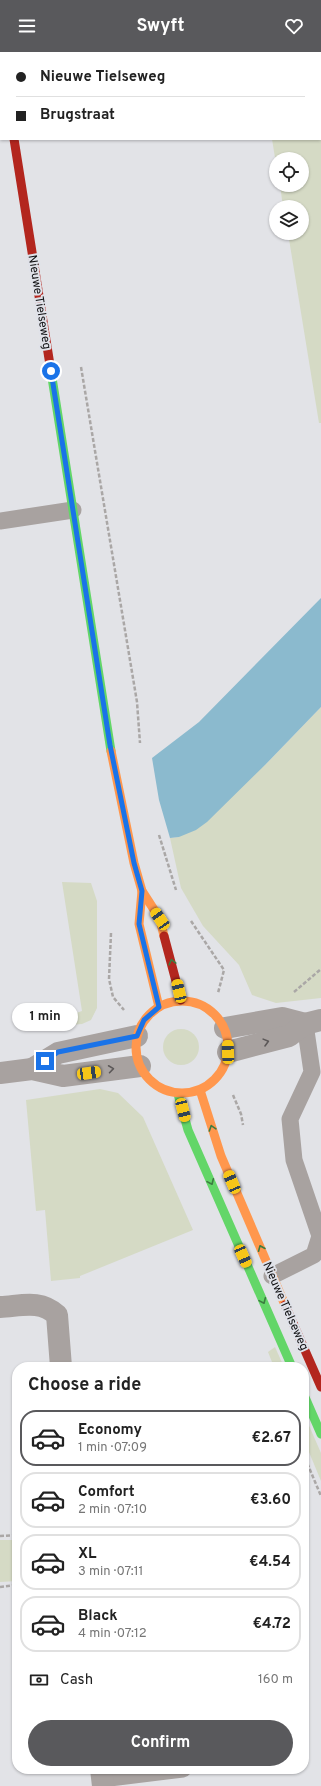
<!DOCTYPE html>
<html lang="en">
<head>
<meta charset="utf-8">
<style>
  :root { --surface:#fff; --page:#f6f6f6; --text:#222; --muted:#767676; --line:#e0e0e0; --accent:#59595c }
  body { margin:0; font-family:Overpass,sans-serif; background:var(--page); color:var(--text); height:100vh; display:flex; flex-direction:column; font-size:15px; white-space:nowrap }
  * { box-sizing:border-box; margin:0 }
  p { font-size:13px; color:var(--muted) }
  .icon { flex:none; width:22px; height:22px; fill:none; stroke:currentColor; stroke-width:2; stroke-linecap:round; stroke-linejoin:round }
  .map { position:relative; flex:1; overflow:hidden }
  .details { position:absolute; left:12px; top:1310px; width:297px; height:412px; display:flex; flex-direction:column; background:var(--surface); border-radius:16px; box-shadow:0 1px 3px #0004 }
  .details>* { flex:none }
  .banner { position:absolute; left:0px; top:0px; width:321px; height:88px; box-shadow:0 1px 3px #0004; display:grid; align-content:center; height:88px; padding:0 16px; background:var(--surface) }
  .controls { position:absolute; left:269px; top:100px; display:grid; gap:8px }
  .controls a { display:grid; place-items:center; width:40px; height:40px; border-radius:50%; background:var(--surface); box-shadow:0 1px 3px #0004; font-size:20px }
  .end { position:absolute; width:18px; height:18px; margin:-9px; border:5px solid #1a73e8; background:#fff; box-shadow:0 0 0 2px #fff }
  .from { border-radius:50% }
  .bubble { position:absolute; height:28px; border-radius:14px; background:var(--surface); box-shadow:0 1px 3px #0004; font-size:13px; font-weight:700; line-height:28px; text-align:center }
  .car { position:absolute; width:12px; height:24px; margin:-12px -6px; border-radius:5px; box-shadow:0 0 3px 1px #0007; background:linear-gradient(#f5c518 24%,#345 0 40%,#f5c518 0 76%,#345 0 86%,#f5c518 0) }
  .banner b { display:flex; align-items:center; gap:14px; height:38px; font-size:15px }
  .banner b+b { border-top:1px solid var(--line) }
  .banner i { width:10px; height:10px; background:var(--text) }
  ul { padding:0; list-style:none }
  li { display:flex; align-items:center; gap:12px; height:56px; margin:0 8px 6px; padding:0 8px; border:2px solid var(--line); border-radius:16px }
  li div { flex:1 }
  li b { display:block; font-size:15px }
  li em { font-style:normal; font-weight:700 }
  li.selected { border-color:var(--accent) }
  li>.icon { width:36px; height:36px; stroke-width:1.5 }
  h2 { padding:0 16px; font-size:18px; line-height:48px }
  .pay { display:flex; align-items:center; gap:10px; height:44px; padding:0 16px; font-size:15px }
  .pay p { margin-inline-start:auto }
  .primary-button { display:flex; gap:8px; margin-top:auto; padding:8px 16px }
  .primary-button a { flex:1; height:46px; border-radius:24px; background:var(--accent); color:#fff; font-size:16px; font-weight:700; line-height:46px; text-align:center }
  header { display:flex; justify-content:space-between; align-items:center; height:52px; padding:0 16px; background:var(--accent); color:#fff; font-size:18px; font-weight:700 }
  .map>svg:first-child { display:block }
</style>
</head>
<body>
<header><svg class="icon" aria-label="menu" viewBox="0 0 24 24"><path d="M4 6h16M4 12h16M4 18h16"/></svg>Swyft<svg class="icon" aria-label="heart" viewBox="0 0 24 24"><path d="M12 20l-8-8c-3-5 5-10 8-4 3-6 11-1 8 4z"/></svg></header>
<div class="map">
<svg width="321" height="1734" viewBox="0 0 321 1734">
  <rect width="100%" height="100%" fill="#e2e3e7"/>
  <g fill="#d5dac5">
    <path d="M257 0H321V371H319L288 181H302V155H283L280 133H302V107H276V112L272 87H320V1Z"/>
    <path d="M321 655V946L276 951 252 943 239 913 203 874 181 836 170 786 179 785 266 712Z"/>
    <path d="M62 830 91 831 97 849V956L91 968 82 972 69 973 67 964 82 959Z"/>
    <circle cx="181" cy="995" r="18"/>
    <path d="M100 1037 118 1041 143 1065 193 1178 80 1224V1226L51 1229 45 1158 36 1159 26 1048Z"/>
    <path d="M275 1295 284 1315H274L268 1300Z"/>
    <path d="M304 1362 321 1401V1429L304 1388Z"/>
    <path d="M0 1488H17V1529L0 1530Z"/>
  </g>
  <path fill="#8bbace" d="M321 546V655L266 712 207 770 196 778 179 785 170 786 159 748 152 706 199 670Z"/>
  <g fill="none" stroke-linecap="round" stroke-linejoin="round">
    <g stroke="#aaa7a6" stroke-width="2.5" stroke-dasharray="4 2" stroke-linecap="butt">
      <path d="M81 315 137 650 140 691"/>
      <path d="M159 783 176 838"/>
      <path d="M191 869 224 918 218 941"/>
      <path d="M111 881 109 927 113 945 124 958"/>
      <path d="M294 940 321 917"/>
      <path d="M233 1043 241 1062 243 1073"/>
      <path d="M305 1406 321 1444"/>
      <path d="M0 1484 17 1483"/>
      <path d="M0 1535 17 1533"/>
    </g>
    <g stroke="#a8a2a0" stroke-width="17">
      <path d="M0 469 73 458"/>
      <path d="M272 1224 314 1203 320 1184 294 1108 290 1067 312 1020 305 972"/>
      <path d="M102 1727 183 1717"/>
    </g>
    <g stroke="#a8a2a0" stroke-width="22">
      <path d="M225 976 282 966 305 972"/>
      <path d="M228 1000 289 984 305 972 321 968"/>
      <path d="M32 1017 58 1001 137 984"/>
      <path d="M0 1021 32 1017 63 1024 140 1014"/>
      <path d="M0 1255C21 1254 40 1247 57 1263L61 1315"/>
      <path d="M101 1717 103 1734"/>
    </g>
    <g stroke="#63d668" stroke-width="9">
      <path d="M50 313 111 699"/>
      <path d="M178 1042 188 1078 292 1315"/>
      <path d="M304 1343 321 1382"/>
    </g>
    <g stroke="#ff974d" stroke-width="9">
      <path d="M0 1 1 7"/>
      <path d="M111 699 134 811 142 839 160 867 164 884"/>
      <path d="M142 839 139 872 159 955"/>
      <circle cx="182" cy="995" r="46"/>
      <path d="M200 1038 221 1104 285 1253"/>
    </g>
    <g stroke="#b3261e" stroke-width="9">
      <path d="M14 87 50 313"/>
      <path d="M164 884 181 948"/>
      <path d="M285 1253 321 1335"/>
    </g>
  </g>
  <defs><path id="oneway-chevron" d="M-2-3.5L2.5 0L-2 3.5" fill="none" stroke-width="1.6" stroke-linecap="round" stroke-linejoin="round"/></defs>
  <g stroke="#3d7c41">
    <use href="#oneway-chevron" transform="translate(172 910) rotate(-104)"/>
    <use href="#oneway-chevron" transform="translate(212 1076) rotate(-108)"/>
    <use href="#oneway-chevron" transform="translate(211 1130) rotate(66)"/>
    <use href="#oneway-chevron" transform="translate(261 1196) rotate(-113)"/>
    <use href="#oneway-chevron" transform="translate(263 1249) rotate(66)"/>
  </g>
  <g stroke="#5c5858">
    <use href="#oneway-chevron" transform="translate(266 990) rotate(-15)"/>
    <use href="#oneway-chevron" transform="translate(111 1017) rotate(-8)"/>
  </g>
  <g fill="none" stroke-linecap="round" stroke-linejoin="round">
    <path stroke="#1a73e8" stroke-width="5" d="M45 1009 58 1000 137 984 144 968 159 955 139 872 142 839 134 811 110 693 51 319"/>
  </g>
  <g text-anchor="middle" stroke-width="4" stroke-linejoin="round" paint-order="stroke">
    <g font-size="12" fill="#0f0f11" stroke="#e0e2e9">
      <text transform="translate(40 250) rotate(81)" y="4">Nieuwe Tielseweg</text>
      <text transform="translate(286 1254) rotate(66)" y="4">Nieuwe Tielseweg</text>
    </g>
  </g>
</svg>
<div class="controls">
<a><svg class="icon" aria-label="locate" viewBox="0 0 24 24"><circle cx="12" cy="12" r="6"/><path d="M12 2v4M12 18v4M2 12h4M18 12h4"/></svg></a>
<a><svg class="icon" aria-label="layers" viewBox="0 0 24 24"><path d="M12 4l9 5-9 5-9-5zM3 14l9 5 9-5"/></svg></a>
</div>
<i class="end from" style="left:51px;top:319px"></i>
<i class="end" style="left:45px;top:1009px"></i>
<div class="bubble" style="left:12px;top:951px;width:66px">1 min</div>
<i class="car" style="left:160px;top:867px;rotate:326deg"></i>
<i class="car" style="left:179px;top:939px;rotate:347deg"></i>
<i class="car" style="left:228px;top:1000px;rotate:358deg"></i>
<i class="car" style="left:89px;top:1021px;rotate:82deg"></i>
<i class="car" style="left:183px;top:1058px;rotate:166deg"></i>
<i class="car" style="left:232px;top:1130px;rotate:337deg"></i>
<i class="car" style="left:243px;top:1204px;rotate:156deg"></i>
<div class="banner">
<b><i class="from"></i>Nieuwe Tielseweg</b>
<b><i></i>Brugstraat</b>
</div>
<section class="details">
<h2>Choose a ride</h2>
<ul>
<li class="selected"><svg class="icon" aria-label="car" viewBox="0 0 24 24"><path d="M5 17H2v-5l4-1 3-4h7l3 4 3 1v5h-3M9 17h6M6 11h13"/><circle cx="7" cy="17" r="2"/><circle cx="17" cy="17" r="2"/></svg><div><b>Economy</b><p>1 min · 07:09</p></div><em>€2.67</em></li>
<li><svg class="icon" aria-label="car" viewBox="0 0 24 24"><path d="M5 17H2v-5l4-1 3-4h7l3 4 3 1v5h-3M9 17h6M6 11h13"/><circle cx="7" cy="17" r="2"/><circle cx="17" cy="17" r="2"/></svg><div><b>Comfort</b><p>2 min · 07:10</p></div><em>€3.60</em></li>
<li><svg class="icon" aria-label="car" viewBox="0 0 24 24"><path d="M5 17H2v-5l4-1 3-4h7l3 4 3 1v5h-3M9 17h6M6 11h13"/><circle cx="7" cy="17" r="2"/><circle cx="17" cy="17" r="2"/></svg><div><b>XL</b><p>3 min · 07:11</p></div><em>€4.54</em></li>
<li><svg class="icon" aria-label="car" viewBox="0 0 24 24"><path d="M5 17H2v-5l4-1 3-4h7l3 4 3 1v5h-3M9 17h6M6 11h13"/><circle cx="7" cy="17" r="2"/><circle cx="17" cy="17" r="2"/></svg><div><b>Black</b><p>4 min · 07:12</p></div><em>€4.72</em></li>
</ul>
<div class="pay"><svg class="icon" aria-label="cash" viewBox="0 0 24 24"><path d="M3 7h18v10H3z"/><circle cx="12" cy="12" r="2"/></svg>Cash<p>160 m</p></div>
<div class="primary-button"><a>Confirm</a></div>
</section>
</div>
</body>
</html>
